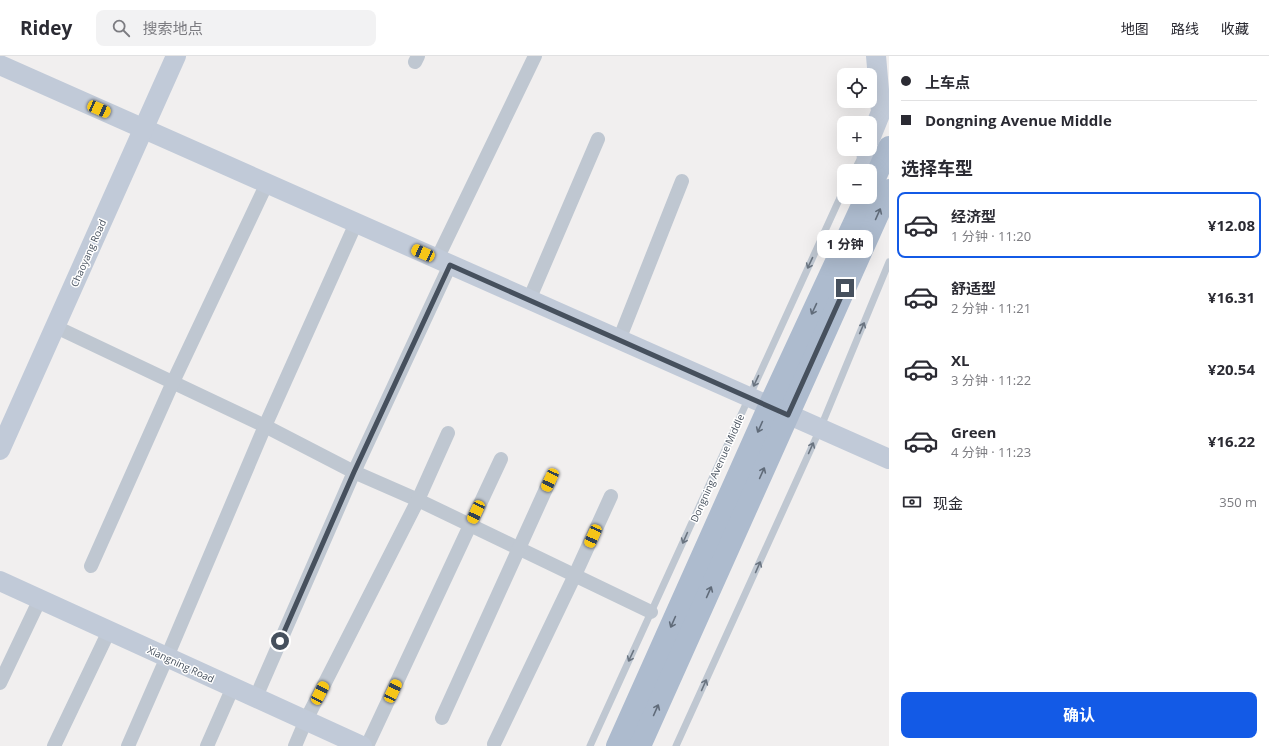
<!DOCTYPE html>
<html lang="zh">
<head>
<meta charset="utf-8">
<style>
  :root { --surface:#fff; --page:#f2f2f3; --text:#2b2b33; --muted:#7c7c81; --line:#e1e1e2; --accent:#135ae6 }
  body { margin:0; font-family:"Open Sans","Noto Sans SC",sans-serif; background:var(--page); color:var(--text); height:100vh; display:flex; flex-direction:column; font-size:15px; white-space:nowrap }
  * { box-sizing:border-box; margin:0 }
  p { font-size:13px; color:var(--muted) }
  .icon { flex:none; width:22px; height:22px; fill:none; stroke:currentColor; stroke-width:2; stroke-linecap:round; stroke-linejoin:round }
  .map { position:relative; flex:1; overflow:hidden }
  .panel { display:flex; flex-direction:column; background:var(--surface); width:380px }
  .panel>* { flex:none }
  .banner { display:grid; align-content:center; height:88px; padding:0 12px; background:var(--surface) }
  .buttons { position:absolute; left:837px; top:12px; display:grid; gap:8px }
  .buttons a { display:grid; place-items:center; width:40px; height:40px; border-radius:8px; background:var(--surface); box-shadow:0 4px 16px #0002; font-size:20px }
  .end { position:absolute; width:18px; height:18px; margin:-9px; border:5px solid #46505d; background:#fff; box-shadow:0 0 0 2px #fff }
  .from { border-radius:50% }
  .bubble { position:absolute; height:28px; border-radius:8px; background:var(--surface); box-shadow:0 4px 16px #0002; font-size:13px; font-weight:700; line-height:28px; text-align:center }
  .car { position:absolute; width:12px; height:24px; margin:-12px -6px; border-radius:5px; box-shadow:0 0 3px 1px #0007; background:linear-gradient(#f5c518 24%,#345 0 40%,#f5c518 0 76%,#345 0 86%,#f5c518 0) }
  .banner b { display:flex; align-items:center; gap:14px; height:38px; font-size:15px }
  .banner b+b { border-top:1px solid var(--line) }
  .banner i { width:10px; height:10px; background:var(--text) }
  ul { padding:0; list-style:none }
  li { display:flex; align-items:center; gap:12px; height:66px; margin:0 8px 6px; padding:0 4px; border:2px solid transparent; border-radius:8px }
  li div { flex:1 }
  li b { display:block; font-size:15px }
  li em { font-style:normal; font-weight:700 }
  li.selected { border-color:var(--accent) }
  li>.icon { width:36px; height:36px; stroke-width:1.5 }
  h2 { padding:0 12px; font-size:18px; line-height:48px }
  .pay { display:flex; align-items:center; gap:10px; height:44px; padding:0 12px; font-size:15px }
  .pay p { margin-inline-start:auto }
  .button { display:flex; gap:8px; margin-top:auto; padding:8px 12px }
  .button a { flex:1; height:46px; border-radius:8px; background:var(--accent); color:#fff; font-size:16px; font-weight:700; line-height:46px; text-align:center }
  header { display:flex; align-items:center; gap:24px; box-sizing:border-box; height:56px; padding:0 20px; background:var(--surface); border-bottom:1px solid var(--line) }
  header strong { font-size:19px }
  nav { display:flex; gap:22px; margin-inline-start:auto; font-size:14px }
  .search { width:280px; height:36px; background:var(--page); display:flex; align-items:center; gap:10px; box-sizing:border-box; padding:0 14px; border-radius:8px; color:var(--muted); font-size:15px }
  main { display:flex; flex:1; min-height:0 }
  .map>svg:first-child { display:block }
</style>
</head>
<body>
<header>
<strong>Ridey</strong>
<div class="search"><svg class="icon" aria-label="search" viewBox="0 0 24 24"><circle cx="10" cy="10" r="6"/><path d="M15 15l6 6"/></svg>搜索地点</div>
<nav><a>地图</a><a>路线</a><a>收藏</a></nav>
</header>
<main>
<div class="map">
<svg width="889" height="690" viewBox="0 0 889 690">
  <rect width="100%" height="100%" fill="#f1efef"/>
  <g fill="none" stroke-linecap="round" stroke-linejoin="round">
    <g stroke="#bfc7d1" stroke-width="7">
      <path d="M854 115 862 100"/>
      <path d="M590 690 844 133"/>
      <path d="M676 690 820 373 889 206"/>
    </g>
    <g stroke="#bfc7d1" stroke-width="14">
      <path d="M415 6 418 0"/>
      <path d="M437 203 535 0"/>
      <path d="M529 244 598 83"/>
      <path d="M56 271 265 370 354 416 418 444 651 556"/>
      <path d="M619 284 682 125"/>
      <path d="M91 510 173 326 267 127"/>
      <path d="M0 627 40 543"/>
      <path d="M256 641 354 416 450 209"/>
      <path d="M442 662 550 424"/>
      <path d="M494 688 575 519 611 440"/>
      <path d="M54 690 109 575"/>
      <path d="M128 690 167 601 265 370 356 167"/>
      <path d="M207 690 233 631"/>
      <path d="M295 690 306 664 418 444 448 377"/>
      <path d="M367 690 501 403"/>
    </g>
    <g stroke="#c1cad8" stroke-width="20">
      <path d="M0 9 889 403"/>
      <path d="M870 83 881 56 876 0"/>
      <path d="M866 93 868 115"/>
      <path d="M0 394 176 0"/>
      <path d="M0 525 362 690"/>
    </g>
    <g stroke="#adbbce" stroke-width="22">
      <path d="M870 133 889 91"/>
      <path d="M617 690 769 350 866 141"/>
      <path d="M640 690 889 134"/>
    </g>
  </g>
  <defs><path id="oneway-shaft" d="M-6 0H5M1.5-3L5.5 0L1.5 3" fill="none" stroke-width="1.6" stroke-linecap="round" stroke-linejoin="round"/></defs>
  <g stroke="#606b79">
    <use href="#oneway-shaft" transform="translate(878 158) rotate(-66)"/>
    <use href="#oneway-shaft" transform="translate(814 253) rotate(115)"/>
    <use href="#oneway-shaft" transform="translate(760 371) rotate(114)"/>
    <use href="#oneway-shaft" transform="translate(762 417) rotate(-66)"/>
    <use href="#oneway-shaft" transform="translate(709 536) rotate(-66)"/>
    <use href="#oneway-shaft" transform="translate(673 566) rotate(114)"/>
    <use href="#oneway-shaft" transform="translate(656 654) rotate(-66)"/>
  </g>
  <g stroke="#6a7480">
    <use href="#oneway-shaft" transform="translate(810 207) rotate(115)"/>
    <use href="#oneway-shaft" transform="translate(862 272) rotate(-67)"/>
    <use href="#oneway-shaft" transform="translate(756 325) rotate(115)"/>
    <use href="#oneway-shaft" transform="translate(811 392) rotate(-66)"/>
    <use href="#oneway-shaft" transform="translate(685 482) rotate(114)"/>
    <use href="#oneway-shaft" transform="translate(758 511) rotate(-66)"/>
    <use href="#oneway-shaft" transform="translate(631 600) rotate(115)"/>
    <use href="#oneway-shaft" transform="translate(704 629) rotate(-66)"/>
  </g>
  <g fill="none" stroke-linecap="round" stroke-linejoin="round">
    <path stroke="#46505d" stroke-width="5" d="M280 585 354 416 450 209 788 359 845 232"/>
  </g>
  <g text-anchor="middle" stroke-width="3" stroke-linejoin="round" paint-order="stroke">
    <g font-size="10" fill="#46505d" stroke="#fff">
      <text transform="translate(88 197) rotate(-66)" y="4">Chaoyang Road</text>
      <text transform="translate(717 412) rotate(-66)" y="4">Dongning Avenue Middle</text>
      <text transform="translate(181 608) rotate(25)" y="4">Xiangning Road</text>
    </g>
  </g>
</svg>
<div class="buttons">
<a><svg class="icon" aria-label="locate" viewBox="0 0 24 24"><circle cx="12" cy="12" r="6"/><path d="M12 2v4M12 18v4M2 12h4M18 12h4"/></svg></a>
<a>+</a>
<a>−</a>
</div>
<i class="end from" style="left:280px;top:585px"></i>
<i class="end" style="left:845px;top:232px"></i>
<div class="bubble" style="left:817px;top:174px;width:56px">1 分钟</div>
<i class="car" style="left:99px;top:53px;rotate:114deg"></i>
<i class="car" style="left:423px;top:197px;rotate:294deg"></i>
<i class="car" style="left:550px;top:424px;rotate:205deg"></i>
<i class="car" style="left:476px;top:456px;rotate:205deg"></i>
<i class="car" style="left:593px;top:480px;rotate:204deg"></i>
<i class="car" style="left:393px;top:635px;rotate:25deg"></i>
<i class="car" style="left:320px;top:637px;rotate:27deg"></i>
</div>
<section class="panel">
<div class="banner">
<b><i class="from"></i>上车点</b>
<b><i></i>Dongning Avenue Middle</b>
</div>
<h2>选择车型</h2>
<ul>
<li class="selected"><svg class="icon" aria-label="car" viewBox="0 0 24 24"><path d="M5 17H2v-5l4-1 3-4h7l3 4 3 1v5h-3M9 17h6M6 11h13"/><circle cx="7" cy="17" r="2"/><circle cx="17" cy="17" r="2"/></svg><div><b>经济型</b><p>1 分钟 · 11:20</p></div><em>¥12.08</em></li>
<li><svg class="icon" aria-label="car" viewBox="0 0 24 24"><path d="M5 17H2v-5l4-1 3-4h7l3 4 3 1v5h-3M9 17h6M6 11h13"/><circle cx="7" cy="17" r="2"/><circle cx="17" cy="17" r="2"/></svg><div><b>舒适型</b><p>2 分钟 · 11:21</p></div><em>¥16.31</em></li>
<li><svg class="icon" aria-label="car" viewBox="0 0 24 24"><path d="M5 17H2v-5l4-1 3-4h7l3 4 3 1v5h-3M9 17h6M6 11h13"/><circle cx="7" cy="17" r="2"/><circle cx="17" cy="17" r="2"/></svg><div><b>XL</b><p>3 分钟 · 11:22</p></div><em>¥20.54</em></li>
<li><svg class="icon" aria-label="car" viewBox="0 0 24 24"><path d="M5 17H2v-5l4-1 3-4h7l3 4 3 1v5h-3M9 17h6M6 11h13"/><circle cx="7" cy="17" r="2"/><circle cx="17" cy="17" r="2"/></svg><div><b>Green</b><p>4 分钟 · 11:23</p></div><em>¥16.22</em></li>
</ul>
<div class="pay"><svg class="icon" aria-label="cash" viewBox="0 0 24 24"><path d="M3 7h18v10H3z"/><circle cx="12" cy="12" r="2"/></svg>现金<p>350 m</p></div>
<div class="button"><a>确认</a></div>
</section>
</main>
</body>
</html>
